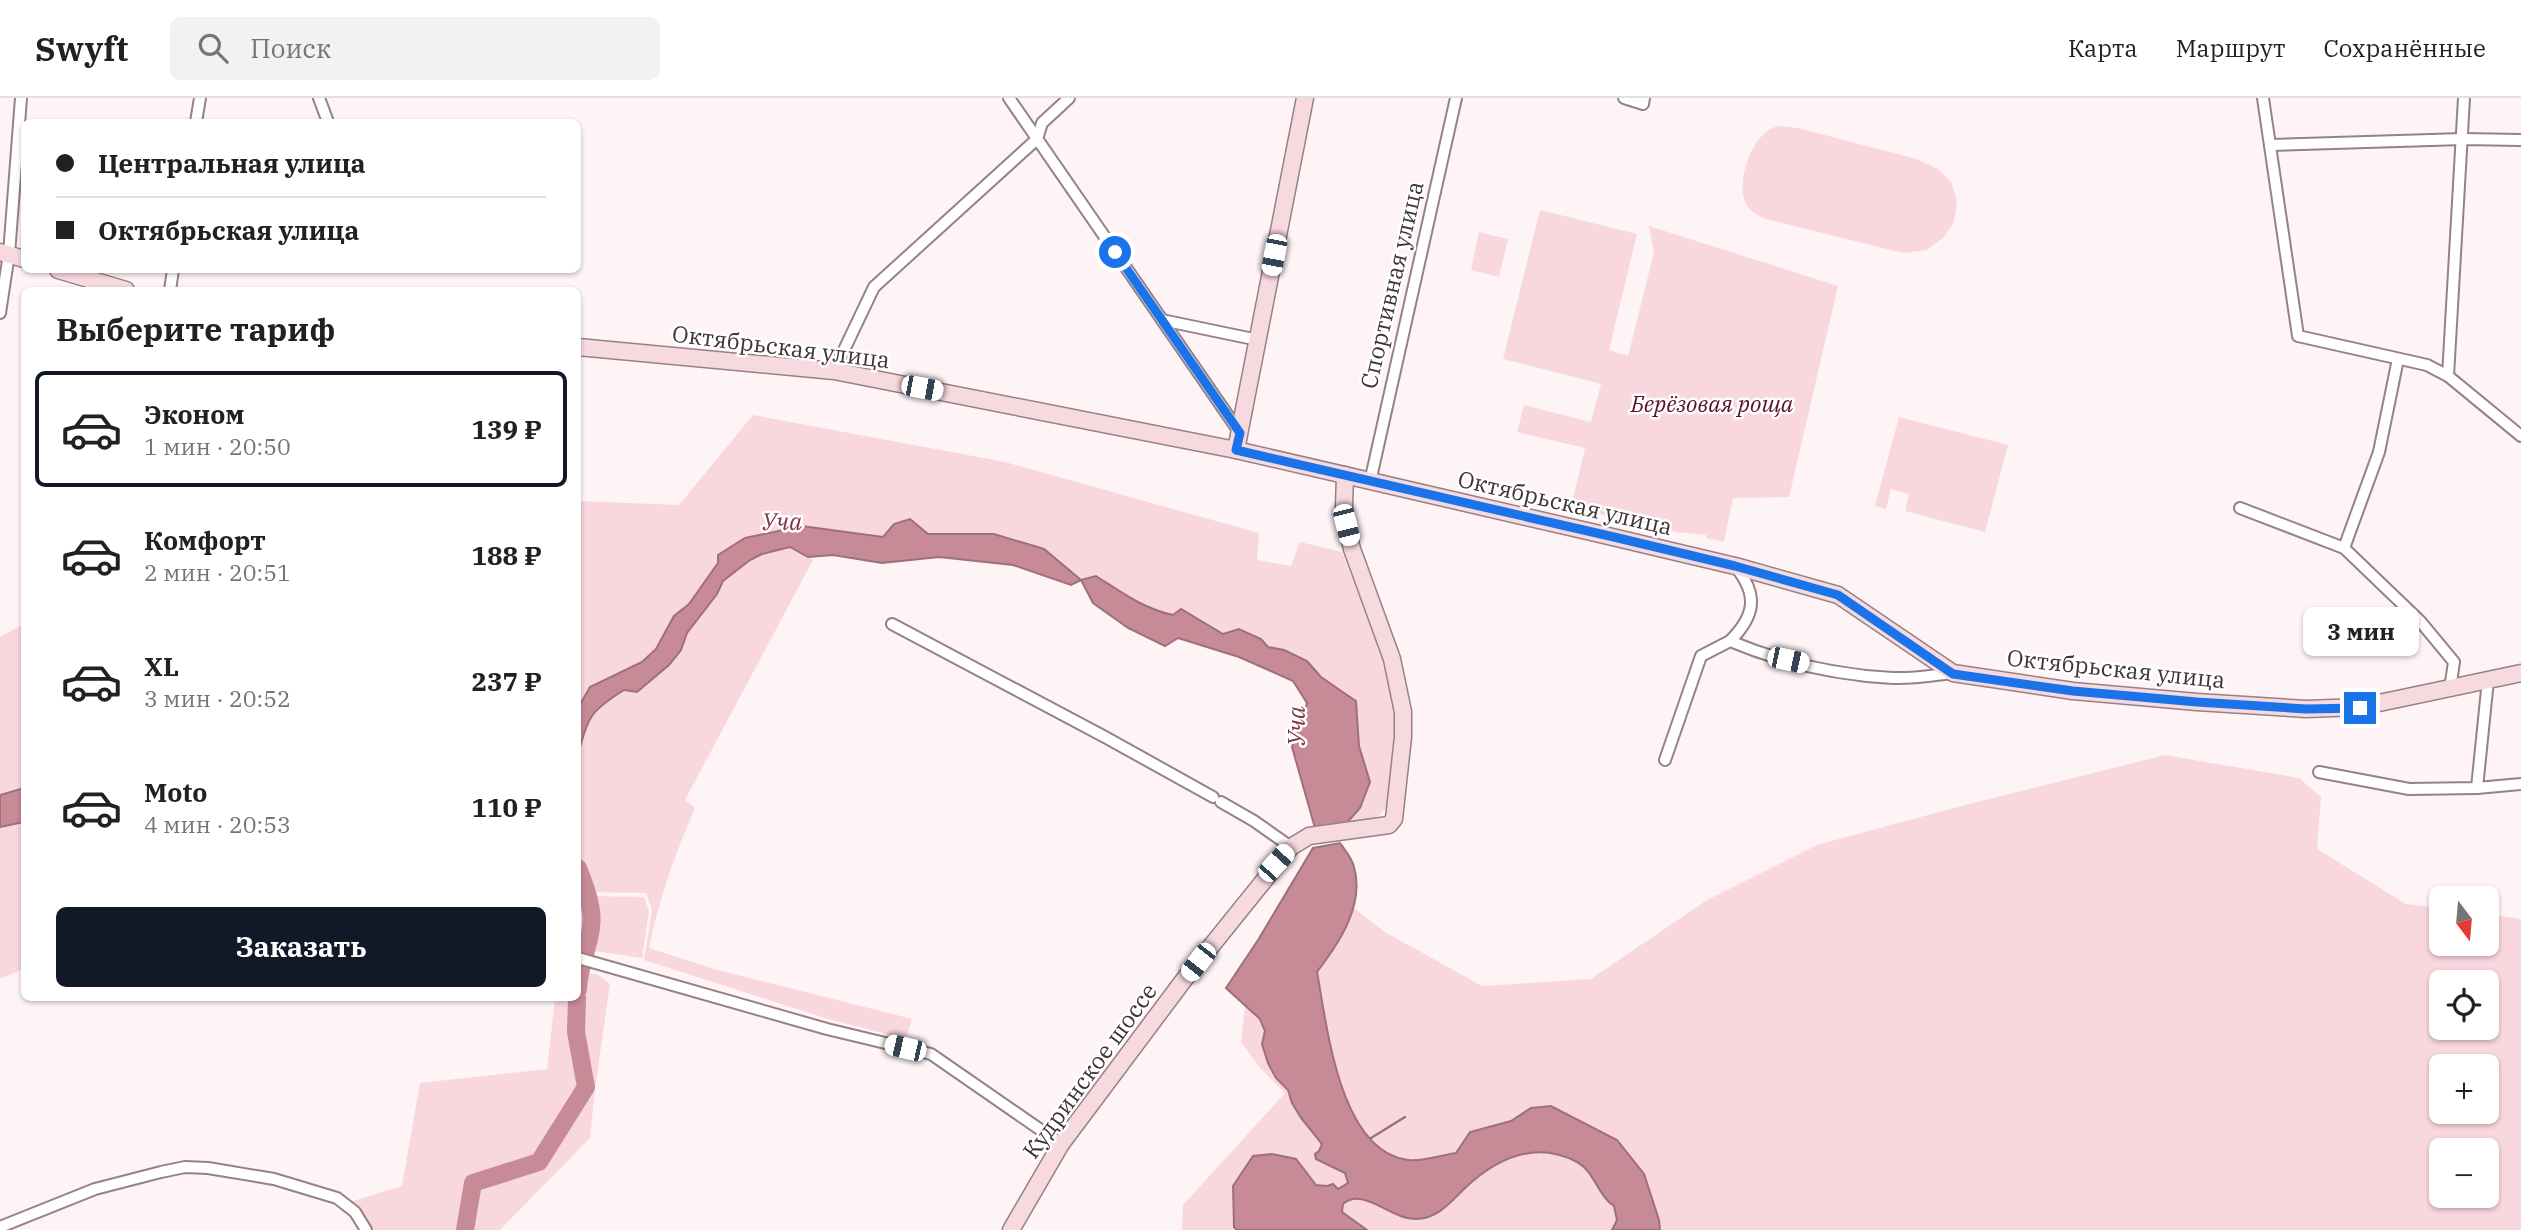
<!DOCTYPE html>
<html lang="ru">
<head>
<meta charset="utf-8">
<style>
  :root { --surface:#fff; --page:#f2f2f2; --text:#202124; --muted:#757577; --line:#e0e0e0; --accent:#111827 }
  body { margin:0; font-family:"IBM Plex Serif",serif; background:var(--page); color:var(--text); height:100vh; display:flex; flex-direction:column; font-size:26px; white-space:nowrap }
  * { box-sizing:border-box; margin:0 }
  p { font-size:23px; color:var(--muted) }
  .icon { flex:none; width:38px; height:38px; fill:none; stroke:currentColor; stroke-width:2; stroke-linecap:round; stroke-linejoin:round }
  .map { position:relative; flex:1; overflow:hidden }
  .drawer { position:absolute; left:21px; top:189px; width:560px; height:714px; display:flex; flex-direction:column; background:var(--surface); border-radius:10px; box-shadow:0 2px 5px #0004 }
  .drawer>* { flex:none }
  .guide { position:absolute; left:21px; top:21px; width:560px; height:154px; border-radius:10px; box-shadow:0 2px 5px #0004; display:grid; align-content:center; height:154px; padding:0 35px; background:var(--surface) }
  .needle { width:46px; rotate:164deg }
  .fabs { position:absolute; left:2429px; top:788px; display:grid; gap:14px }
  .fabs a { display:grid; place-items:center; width:70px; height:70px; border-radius:10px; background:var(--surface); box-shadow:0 2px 5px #0004; font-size:35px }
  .end { position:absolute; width:32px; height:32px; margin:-16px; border:9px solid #1a73e8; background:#fff; box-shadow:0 0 0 4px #fff }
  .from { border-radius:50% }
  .bubble { position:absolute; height:49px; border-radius:10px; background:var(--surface); box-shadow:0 2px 5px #0004; font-size:23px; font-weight:800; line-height:49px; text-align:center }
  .car { position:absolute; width:21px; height:42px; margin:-21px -10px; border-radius:9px; box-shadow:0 0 5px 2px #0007; background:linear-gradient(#fff 24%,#345 0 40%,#fff 0 76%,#345 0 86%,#fff 0) }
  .guide b { display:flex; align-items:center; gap:24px; height:66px; font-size:26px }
  .guide b+b { border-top:2px solid var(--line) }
  .guide i { width:18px; height:18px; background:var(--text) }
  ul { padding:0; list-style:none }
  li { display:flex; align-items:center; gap:21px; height:116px; margin:0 14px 10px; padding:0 21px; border:4px solid transparent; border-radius:10px }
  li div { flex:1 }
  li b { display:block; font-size:26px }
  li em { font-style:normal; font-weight:800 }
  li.on { border-color:var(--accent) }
  li>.icon { width:63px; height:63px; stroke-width:1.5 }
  h2 { padding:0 35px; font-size:32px; line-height:84px }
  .button { display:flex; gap:14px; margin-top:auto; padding:14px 35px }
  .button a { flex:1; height:80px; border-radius:10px; background:var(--accent); color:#fff; font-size:28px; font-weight:800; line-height:80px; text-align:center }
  header { display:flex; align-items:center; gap:42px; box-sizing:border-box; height:98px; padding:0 35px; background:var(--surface); border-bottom:2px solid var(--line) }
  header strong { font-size:33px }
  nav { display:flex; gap:38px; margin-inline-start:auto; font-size:24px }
  .search { width:490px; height:63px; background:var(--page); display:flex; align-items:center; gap:18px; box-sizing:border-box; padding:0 24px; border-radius:10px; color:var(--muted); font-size:26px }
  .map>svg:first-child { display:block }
</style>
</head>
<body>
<header>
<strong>Swyft</strong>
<div class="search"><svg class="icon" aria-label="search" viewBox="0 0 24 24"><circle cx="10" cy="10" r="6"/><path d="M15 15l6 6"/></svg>Поиск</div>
<nav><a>Карта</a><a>Маршрут</a><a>Сохранённые</a></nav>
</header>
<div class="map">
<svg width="2521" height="1132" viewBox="0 0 2521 1132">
  <rect width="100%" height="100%" fill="#fef4f6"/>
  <g fill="#f9d7de" fill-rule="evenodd">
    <path d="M1779 28 1798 30 1916 61 1938 71 1951 84 1957 103 1954 124 1944 139 1927 152 1903 155 1766 121C1757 117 1750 114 1745 104 1736 82 1753 32 1779 28Z"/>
    <path d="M1540 112 1637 136 1609 252 1628 258 1654 154 1649 128 1838 188 1789 399 1733 400 1724 444 1706 440V437L1676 434 1571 409 1585 350 1517 334 1524 307 1591 324 1601 286 1503 261Z"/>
    <path d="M1479 134 1508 141 1499 179 1471 172Z"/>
    <path d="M753 317 1005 364 1259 435 1257 462 1291 468 1300 444 1342 454 1396 595 1391 700C1378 726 1370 723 1344 728L1370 684 1359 648 1356 603 1343 592 1321 579 1307 563 1284 552 1268 549 1261 541 1223 536 1207 528 1158 514 1081 482 1044 451 994 436H928L918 427 894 426 883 439 858 435 822 432 718 464 689 507 674 518 656 551 642 564 591 589 578 610V403L679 407Z"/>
    <path d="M1899 319 2008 347 1985 434 1905 413 1909 396 1891 391 1886 411 1875 408Z"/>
    <path d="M790 449 813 462 685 702 695 710C675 756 659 801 649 850L714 871 912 921 906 941 828 921 644 862 652 812 646 795 586 794V830L578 844V656L587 623 597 610 624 592 637 594 681 552 687 535 717 496 723 483 750 462 762 456Z"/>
    <path d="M24 526V690L0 697V539Z"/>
    <path d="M2165 657 2299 680 2321 699 2317 751 2406 806 2441 810V845H2487V816L2521 821V1132H1182L1183 1107 1285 995 1261 971 1241 944 1245 909 1226 890 1335 850 1354 810 1385 834 1482 888 1591 881 1707 802 1817 747 1965 707ZM2441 884H2487V929H2441ZM2441 968H2487V1013H2441ZM2441 1052H2487V1097H2441Z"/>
    <path d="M24 724V871L0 881V729Z"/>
    <path d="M592 798 644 799 649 813 642 860 593 853 581 848 589 831H594Z"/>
    <path d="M578 874 597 876 610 886 595 991 590 1040 500 1132H365L340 1107 402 1088 420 985 547 971 555 900H578Z"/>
  </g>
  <g fill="#c78a97" stroke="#9e707a" stroke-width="2">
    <path d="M910 421 928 436H994L1044 451 1081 482 1096 478C1121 494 1144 511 1173 517L1181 511 1223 536 1239 531 1261 541 1268 549 1284 552 1307 563 1321 579 1356 603 1359 648 1370 684 1360 710 1344 728 1315 730 1292 649 1307 605 1293 583 1239 559 1178 540 1165 548 1128 530 1093 505 1081 482 1071 487 1013 467 939 459 882 465 833 457 808 459 790 449 762 456 750 462 723 483 717 496 687 535 681 552 669 567 637 594 624 592C589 614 589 618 578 656V610L590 589 642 564 656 551 674 518 689 506 718 465V457L745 440 802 428 883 439 894 426Z"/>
    <path d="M24 690V724L0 729V697Z"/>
    <path d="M1340 745C1345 752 1352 760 1354 769 1365 807 1339 845 1317 874 1327 927 1339 1053 1408 1062 1422 1064 1442 1057 1456 1055L1470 1034 1511 1023 1531 1010 1551 1008 1617 1042 1644 1076 1659 1122 1660 1132H1612L1617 1122 1614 1108C1598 1098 1594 1073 1577 1064 1535 1042 1496 1061 1465 1090 1451 1104 1438 1120 1417 1121 1392 1123 1364 1088 1343 1106L1342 1114 1367 1132H1237L1234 1129 1233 1088 1253 1058 1272 1056 1296 1061 1316 1087 1327 1088 1333 1086 1338 1091 1348 1085 1345 1075 1316 1061 1315 1056 1319 1053 1322 1046 1301 1020 1292 1005 1288 992 1276 980 1268 965 1262 946 1265 933 1260 921 1226 890 1258 842 1313 750Z"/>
  </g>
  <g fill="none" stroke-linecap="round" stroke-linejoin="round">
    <path stroke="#9e707a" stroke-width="2.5" d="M1371 1040 1405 1019"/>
    <g stroke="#c78a97" stroke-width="18">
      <path d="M578 770C585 788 594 810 591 830 588 852 579 868 578 891"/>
      <path d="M465 1132 473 1085 539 1064 586 989 576 934 577 900"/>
    </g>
    <defs>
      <g id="street">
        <path d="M319 0 328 24"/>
        <path d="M1009 0 1240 335"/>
        <path d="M1624 0 1643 6 1644 0"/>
        <path d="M2263 0 2298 238 2427 267 2448 278 2521 338"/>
        <path d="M196 24 200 0"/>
        <path d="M2270 47 2463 41 2521 42"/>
        <path d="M170 192 173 172"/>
        <path d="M0 215 9 156 21 0"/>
        <path d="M1162 222 1258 242"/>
        <path d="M834 273 874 189 1037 41 1042 25 1069 0"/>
        <path d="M2448 278 2464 0"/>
        <path d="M1370 384 1456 0"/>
        <path d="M2240 410 2344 450 2420 523 2454 564 2450 591"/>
        <path d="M2344 450 2379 354 2398 261"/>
        <path d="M892 526 1105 639 1213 699"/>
        <path d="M1730 543C1755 518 1759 497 1735 468"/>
        <path d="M1665 662 1701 558 1730 543C1780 564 1838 577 1893 580 1913 581 1934 577 1953 575"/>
        <path d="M2319 674 2409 691 2477 690 2521 686"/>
        <path d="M2477 690 2488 582"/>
        <path d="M1221 704 1254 723 1291 749"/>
        <path d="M578 860 827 931 931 956 1061 1046"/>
        <path d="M0 1129 95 1091 161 1074 185 1069 208 1070 274 1081 337 1100 355 1114 366 1132"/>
      </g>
      <g id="secondary">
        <path d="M0 154 24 161"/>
        <path d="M58 172 126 192"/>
        <path d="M578 249 834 273 1236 352 1587 433 1735 468 1838 497 1953 575 2073 593 2197 604 2306 611 2360 609 2521 575"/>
        <path d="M1236 352 1305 0"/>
        <path d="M1011 1132 1061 1046 1183 883 1291 749 1309 738 1389 727 1394 721 1403 639V614L1392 561 1352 451 1346 427 1344 408 1345 377"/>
      </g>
    </defs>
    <use href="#street" stroke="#978185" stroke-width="14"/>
    <use href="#secondary" stroke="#978185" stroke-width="19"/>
    <use href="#street" stroke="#fff" stroke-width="10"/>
    <use href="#secondary" stroke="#f7d9e0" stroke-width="16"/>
  </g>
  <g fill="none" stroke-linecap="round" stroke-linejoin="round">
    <path stroke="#1a73e8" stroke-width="9" d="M1115 154 1240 335 1236 352 1614 439 1735 468 1838 497 1953 576 2073 593 2197 604 2306 611 2360 610"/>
  </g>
  <g text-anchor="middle" stroke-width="5" stroke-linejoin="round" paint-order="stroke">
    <g font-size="23" fill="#3e3436" stroke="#fff">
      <text transform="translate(1392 187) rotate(-77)" y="8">Спортивная улица</text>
      <text transform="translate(781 249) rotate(7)" y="8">Октябрьская улица</text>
      <text transform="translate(1565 405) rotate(13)" y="8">Октябрьская улица</text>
      <text transform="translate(2116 571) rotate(6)" y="8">Октябрьская улица</text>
      <text transform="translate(1090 973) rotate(-54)" y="8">Кудринское шоссе</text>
    </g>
    <g font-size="23" font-style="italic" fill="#5a122b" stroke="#fff">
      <text x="1712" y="314">Берёзовая роща</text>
    </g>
    <g font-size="24" font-style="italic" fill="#80354a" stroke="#fff">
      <text transform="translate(782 424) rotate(-1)" y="8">Уча</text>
      <text transform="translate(1297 628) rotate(-90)" y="8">Уча</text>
    </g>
  </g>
</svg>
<div class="fabs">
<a><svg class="needle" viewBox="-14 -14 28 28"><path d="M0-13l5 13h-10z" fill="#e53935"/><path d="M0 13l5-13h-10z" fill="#757577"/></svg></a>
<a><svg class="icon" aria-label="locate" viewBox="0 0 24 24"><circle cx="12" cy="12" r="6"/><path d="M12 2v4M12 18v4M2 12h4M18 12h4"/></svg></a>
<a>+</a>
<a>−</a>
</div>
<i class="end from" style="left:1115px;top:154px"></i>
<i class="end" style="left:2360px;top:610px"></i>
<div class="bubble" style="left:2303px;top:509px;width:116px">3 мин</div>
<i class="car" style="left:1274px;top:157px;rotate:191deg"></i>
<i class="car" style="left:922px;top:290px;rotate:101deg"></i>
<i class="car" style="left:1346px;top:427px;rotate:166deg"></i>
<i class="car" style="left:1788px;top:562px;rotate:102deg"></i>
<i class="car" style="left:1276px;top:765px;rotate:42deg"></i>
<i class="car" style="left:1198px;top:864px;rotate:218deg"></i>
<i class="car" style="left:905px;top:950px;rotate:283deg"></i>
<div class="guide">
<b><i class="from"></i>Центральная улица</b>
<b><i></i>Октябрьская улица</b>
</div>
<section class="drawer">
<h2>Выберите тариф</h2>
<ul>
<li class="on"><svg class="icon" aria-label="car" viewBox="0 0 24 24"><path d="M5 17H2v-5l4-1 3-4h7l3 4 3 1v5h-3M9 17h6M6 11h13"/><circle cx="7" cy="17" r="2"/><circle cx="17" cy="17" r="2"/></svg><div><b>Эконом</b><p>1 мин · 20:50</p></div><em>139 ₽</em></li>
<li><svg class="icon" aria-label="car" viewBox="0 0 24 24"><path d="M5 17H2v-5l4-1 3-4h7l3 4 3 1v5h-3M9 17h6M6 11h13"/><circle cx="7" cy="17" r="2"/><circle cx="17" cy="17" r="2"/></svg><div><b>Комфорт</b><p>2 мин · 20:51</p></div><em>188 ₽</em></li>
<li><svg class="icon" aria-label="car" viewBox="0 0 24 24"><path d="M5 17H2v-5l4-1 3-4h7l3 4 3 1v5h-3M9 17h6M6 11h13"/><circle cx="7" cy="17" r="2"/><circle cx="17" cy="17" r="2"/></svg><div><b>XL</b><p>3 мин · 20:52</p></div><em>237 ₽</em></li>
<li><svg class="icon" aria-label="car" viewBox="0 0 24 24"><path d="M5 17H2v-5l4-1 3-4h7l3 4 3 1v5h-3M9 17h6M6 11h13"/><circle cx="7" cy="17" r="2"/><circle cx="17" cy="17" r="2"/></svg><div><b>Moto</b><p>4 мин · 20:53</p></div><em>110 ₽</em></li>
</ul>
<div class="button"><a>Заказать</a></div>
</section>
</div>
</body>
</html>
